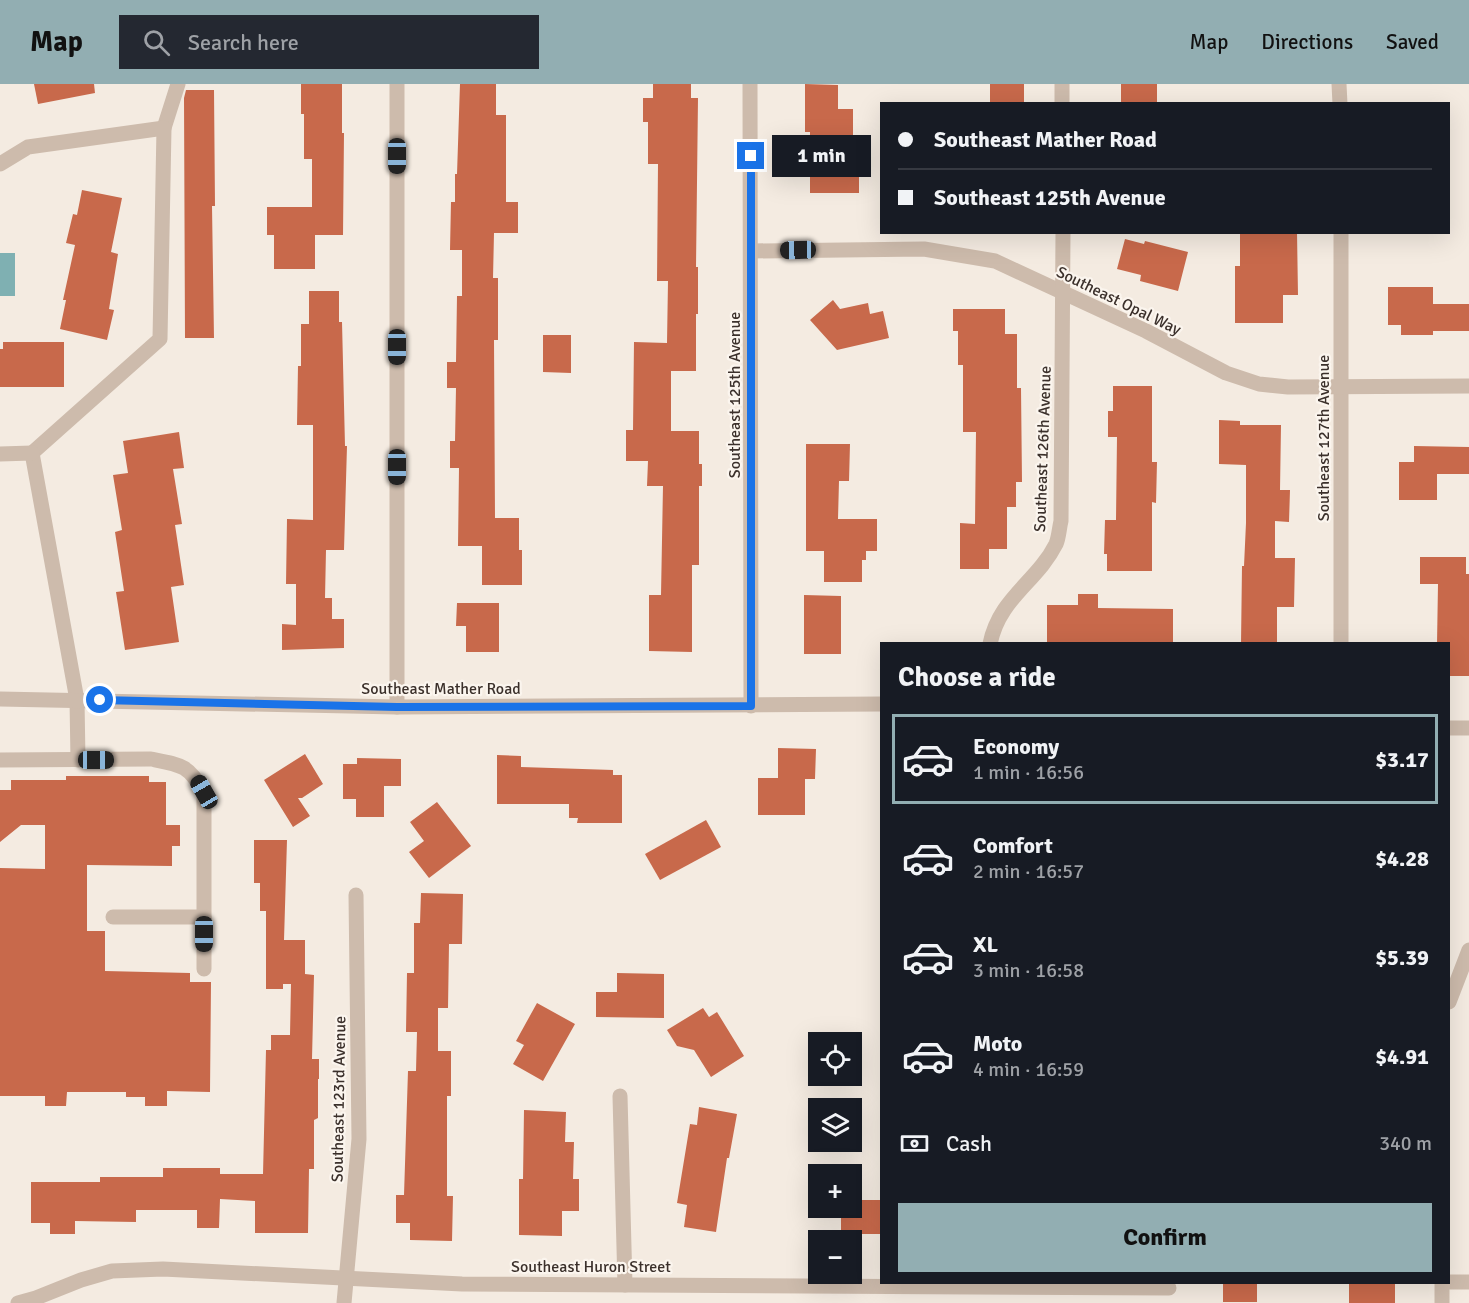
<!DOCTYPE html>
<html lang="en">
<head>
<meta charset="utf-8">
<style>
  :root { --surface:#171b24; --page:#242831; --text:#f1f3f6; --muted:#9ea1a6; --line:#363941; --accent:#92aeb2 }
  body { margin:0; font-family:Signika,sans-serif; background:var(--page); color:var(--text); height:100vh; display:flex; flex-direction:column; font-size:22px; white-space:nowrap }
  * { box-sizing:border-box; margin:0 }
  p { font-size:20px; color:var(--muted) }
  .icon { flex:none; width:33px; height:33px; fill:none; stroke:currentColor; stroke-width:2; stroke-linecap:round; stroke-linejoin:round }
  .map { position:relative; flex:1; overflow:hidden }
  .side { position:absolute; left:880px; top:558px; width:570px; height:642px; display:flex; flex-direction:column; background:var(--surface); border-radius:0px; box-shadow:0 6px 24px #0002 }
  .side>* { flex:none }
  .top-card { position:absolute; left:880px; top:18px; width:570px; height:132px; border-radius:0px; box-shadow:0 6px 24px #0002; display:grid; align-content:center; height:132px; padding:0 18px; background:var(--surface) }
  .tools { position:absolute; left:808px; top:948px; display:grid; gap:12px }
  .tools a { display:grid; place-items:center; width:54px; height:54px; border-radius:0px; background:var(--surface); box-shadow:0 6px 24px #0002; font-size:30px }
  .end { position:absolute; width:27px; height:27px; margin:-14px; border:8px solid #1a73e8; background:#fff; box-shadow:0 0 0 3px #fff }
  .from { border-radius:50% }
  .bubble { position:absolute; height:42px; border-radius:0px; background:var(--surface); box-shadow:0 6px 24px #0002; font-size:20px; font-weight:700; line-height:42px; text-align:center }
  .car { position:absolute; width:18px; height:36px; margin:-18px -9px; border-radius:8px; box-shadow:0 0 4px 2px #0007; background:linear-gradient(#222 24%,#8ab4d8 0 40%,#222 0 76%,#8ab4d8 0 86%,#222 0) }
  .top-card b { display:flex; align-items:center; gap:21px; height:57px; font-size:22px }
  .top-card b+b { border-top:2px solid var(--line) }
  .top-card i { width:15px; height:15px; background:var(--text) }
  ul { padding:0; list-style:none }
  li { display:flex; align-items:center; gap:18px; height:90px; margin:0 12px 9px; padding:0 6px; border:3px solid transparent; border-radius:0px }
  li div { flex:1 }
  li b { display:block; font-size:22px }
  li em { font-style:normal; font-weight:700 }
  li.on { border-color:var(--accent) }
  li>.icon { width:54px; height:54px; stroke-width:1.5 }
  h2 { padding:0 18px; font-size:27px; line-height:72px }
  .pay { display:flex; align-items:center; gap:15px; height:66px; padding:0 18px; font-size:22px }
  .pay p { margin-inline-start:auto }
  .cta { display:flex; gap:12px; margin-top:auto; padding:12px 18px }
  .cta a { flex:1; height:69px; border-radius:0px; background:var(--accent); color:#111; font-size:24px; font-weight:700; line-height:69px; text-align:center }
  header { display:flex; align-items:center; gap:36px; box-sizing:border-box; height:84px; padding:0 30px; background:var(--accent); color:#111 }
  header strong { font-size:28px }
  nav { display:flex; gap:33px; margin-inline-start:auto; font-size:21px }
  .search { width:420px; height:54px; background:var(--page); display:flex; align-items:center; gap:15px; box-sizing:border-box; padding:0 21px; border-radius:0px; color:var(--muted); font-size:22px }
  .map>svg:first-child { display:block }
</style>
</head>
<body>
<header>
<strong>Map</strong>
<div class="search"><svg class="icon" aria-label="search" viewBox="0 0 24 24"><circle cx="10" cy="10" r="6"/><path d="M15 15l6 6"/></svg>Search here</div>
<nav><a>Map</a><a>Directions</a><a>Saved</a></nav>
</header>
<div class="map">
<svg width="1469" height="1219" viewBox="0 0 1469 1219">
  <rect width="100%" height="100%" fill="#f4ebe1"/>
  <rect fill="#7fb0b2" x="0" y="169" width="15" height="43"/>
  <g fill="#c8694b">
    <path d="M34 0H94L95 9 38 20Z"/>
    <path d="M301 0H342V49H344L343 151H315V185H274V151H267V123H312V75H304V30H301Z"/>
    <path d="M460 0H496V31H506V118H518V149H494L493 194H498V256H494L495 434H519V466H522V501H482V462H458L459 384H450V357H455L456 304H447V278H456L457 212H462V166H450L451 118H455V90H457Z"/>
    <path d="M653 0H691V14H698L696 183H698V230H696V287H671V347H699V380H702V402H699V481H692V568L649 567V511H661L663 402H647L648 377H626V346H633L634 258 667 259 668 197H657L658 80H648V38H643V14H653Z"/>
    <path d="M805 0 838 1V25H853V79H859V109H810V48H805Z"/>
    <rect x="990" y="0" width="34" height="20"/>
    <rect x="1121" y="0" width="36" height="20"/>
    <path d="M186 6H214L215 122H212L214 254H185L184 14Z"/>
    <path d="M82 106 122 114 111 168 118 170 109 225 114 226 107 256 60 245 66 216H63L75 161 66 159 73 130 77 131Z"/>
    <path d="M1240 148H1297L1298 211H1283V239H1235V182H1240Z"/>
    <path d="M1125 155 1144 160 1145 157 1188 168 1178 207 1140 197 1141 191 1117 185Z"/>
    <path d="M1388 203H1433V220H1469V247H1433V251H1401V241H1388Z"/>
    <path d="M309 207H339V238H342L345 362H347L344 466H326L325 514H332V535H344V564L282 566V540L296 541V500H286L287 435 313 436V341H297L298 282H301V240H309Z"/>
    <path d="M833 216 840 225 868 219 870 230 883 227 889 254 837 266 810 236Z"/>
    <path d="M953 225H1005V250H1017V304H1021L1022 398H1016V423H1007V465H989V485H960V439L975 440 976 348H963V281H958V247H953Z"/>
    <path d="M543 251H571V289L543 288Z"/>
    <path d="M3 258H64V303H0V265H3Z"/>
    <path d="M1113 302H1152V378H1157L1156 419 1152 418V487H1107V470H1104L1105 436H1116L1117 353H1108V327H1113Z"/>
    <path d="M1219 336 1240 337V341H1281L1280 406H1290L1289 438 1275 437V474H1295L1294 523H1277V560H1241L1242 482H1244L1246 439V381L1219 380Z"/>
    <path d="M179 348 184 384 173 385 182 440 175 441 184 501 171 503 179 558 125 566 116 508 124 507 115 448 122 446 113 391 128 389 123 357Z"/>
    <path d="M806 360H850L849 397H839L838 435H877V467H866V476H862V498H824V467H806Z"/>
    <path d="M1414 362 1469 363V390H1437V416H1399V378H1414Z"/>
    <path d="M1420 473H1466V490H1469V592H1449V560H1437L1438 500H1420Z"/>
    <path d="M1078 510H1098V524L1173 525V560H1047V521H1078Z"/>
    <path d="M804 511 841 512V570H804Z"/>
    <path d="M457 519H499V568H466V542H456Z"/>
    <path d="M778 664 816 665 815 695H805V731H758V694H778Z"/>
    <path d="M305 670 323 700 302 714H298L310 732 293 743 264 696Z"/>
    <path d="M497 671 521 672V683L613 686V691H622V739H577L578 734H569V720H497Z"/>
    <path d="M357 674 401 675V702H384V733H356V715H343V680H357Z"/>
    <path d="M66 692H149V698H166V741H180V762H172V782L87 781V847H105V887L190 889V898H211L210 1008 167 1007V1022H145V1013H126V1008H67L66 1022H45V1012H0V784L45 785V741H21L0 758V706H11V696H66Z"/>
    <path d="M437 718 471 762 429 794 409 768 424 757 410 738Z"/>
    <path d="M706 736 721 763 660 796 645 770Z"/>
    <path d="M254 756H287L284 856H305V890L314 891 312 975H319V995H318V1034L314 1036V1085H309L308 1149H255V1117L220 1115 219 1144H197V1126H136V1138L75 1137V1150H50V1139H31V1098H100V1093H163V1084H220V1090H263L266 966H271V951H290L291 900H283V905H266V827H260V799H254Z"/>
    <path d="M421 809 463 810 462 860H449L448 924H438V967H451V1012H447V1112H453L452 1157 410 1156V1139H396V1111H404L408 987H416L417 948H406L407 889H414V839H420Z"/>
    <path d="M617 889 664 890V934L596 933V908H617Z"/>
    <path d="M537 919 575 940 543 997 513 980 524 961 516 957Z"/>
    <path d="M703 924 709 933 717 928 744 972 711 993 694 966 677 962 667 946Z"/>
    <path d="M699 1023 737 1030 729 1074H727L716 1148 684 1143 687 1121 677 1119 690 1040 697 1041Z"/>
    <path d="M524 1026 566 1028 565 1058H574L573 1095H579V1127H562V1152L519 1151V1095H523Z"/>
    <path d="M852 1116H882V1150H841V1124H852Z"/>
    <rect x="1223" y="1198" width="34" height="20"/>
    <path d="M1360 1198H1395V1219H1349V1200H1360Z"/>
  </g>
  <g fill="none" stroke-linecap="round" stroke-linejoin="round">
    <g stroke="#cdbbac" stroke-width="15">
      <path d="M397 0V623"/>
      <path d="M750 0 751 622"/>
      <path d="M1062 0V20"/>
      <path d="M1339 0 1340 20"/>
      <path d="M164 44 178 0"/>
      <path d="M0 80 28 63 164 44 160 255 32 369 77 616 78 676"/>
      <path d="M1341 148V560"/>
      <path d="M752 167 924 165 995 177 1146 247 1226 289 1259 300 1288 303 1469 302"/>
      <path d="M0 370 32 369"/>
      <path d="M990 560C999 514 1037 498 1056 460 1059 453 1059 445 1061 437L1063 148"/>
      <path d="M0 615 397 623 882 620"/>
      <path d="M1449 644H1469"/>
      <path d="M0 676 151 675C182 681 188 681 204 708V885"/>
      <path d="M113 833H204"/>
      <path d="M1449 918 1469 866"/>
      <path d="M620 1012 625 1201"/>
      <path d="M1442 1198V1219"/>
      <path d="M1449 1198H1469"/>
      <path d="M18 1219 36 1214 81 1196 112 1187 163 1185 462 1200 1169 1204"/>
      <path d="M344 1219 359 1055 356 811"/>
    </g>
  </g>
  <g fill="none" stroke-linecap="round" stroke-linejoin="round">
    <path stroke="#1a73e8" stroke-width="8" d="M100 616 397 623 751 622V72"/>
  </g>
  <g text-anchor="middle" stroke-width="4.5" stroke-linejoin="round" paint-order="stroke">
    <g font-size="16" fill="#3b302b" stroke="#fbf5ee">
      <text transform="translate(1119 216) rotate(26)" y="6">Southeast Opal Way</text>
      <text transform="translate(734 311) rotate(-90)" y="6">Southeast 125th Avenue</text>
      <text transform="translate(1323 354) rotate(-90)" y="6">Southeast 127th Avenue</text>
      <text transform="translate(1042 365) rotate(-88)" y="6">Southeast 126th Avenue</text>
      <text x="441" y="610">Southeast Mather Road</text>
      <text transform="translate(338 1015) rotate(-89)" y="6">Southeast 123rd Avenue</text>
      <text x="591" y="1188">Southeast Huron Street</text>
    </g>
  </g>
</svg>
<div class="tools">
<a><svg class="icon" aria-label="locate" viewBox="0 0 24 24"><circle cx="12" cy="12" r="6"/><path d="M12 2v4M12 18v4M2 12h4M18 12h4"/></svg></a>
<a><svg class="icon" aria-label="layers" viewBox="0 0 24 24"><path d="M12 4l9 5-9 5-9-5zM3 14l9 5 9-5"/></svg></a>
<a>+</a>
<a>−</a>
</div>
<i class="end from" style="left:100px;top:616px"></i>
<i class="end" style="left:751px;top:72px"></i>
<div class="bubble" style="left:772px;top:51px;width:99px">1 min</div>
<i class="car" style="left:397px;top:72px;rotate:180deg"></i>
<i class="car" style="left:798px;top:166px;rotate:269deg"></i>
<i class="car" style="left:397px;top:263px;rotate:180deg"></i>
<i class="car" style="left:397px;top:383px;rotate:180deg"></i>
<i class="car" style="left:96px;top:676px;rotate:90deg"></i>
<i class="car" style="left:204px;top:708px;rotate:330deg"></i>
<i class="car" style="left:204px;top:850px;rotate:180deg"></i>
<div class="top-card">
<b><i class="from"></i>Southeast Mather Road</b>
<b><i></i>Southeast 125th Avenue</b>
</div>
<section class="side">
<h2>Choose a ride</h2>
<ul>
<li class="on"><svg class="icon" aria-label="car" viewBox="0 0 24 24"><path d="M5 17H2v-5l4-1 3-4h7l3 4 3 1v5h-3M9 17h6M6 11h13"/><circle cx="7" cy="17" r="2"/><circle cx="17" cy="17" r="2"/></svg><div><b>Economy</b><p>1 min · 16:56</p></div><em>$3.17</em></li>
<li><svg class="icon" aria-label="car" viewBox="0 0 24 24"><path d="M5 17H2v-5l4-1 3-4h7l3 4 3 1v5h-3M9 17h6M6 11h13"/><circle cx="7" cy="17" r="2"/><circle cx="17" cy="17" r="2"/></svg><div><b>Comfort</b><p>2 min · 16:57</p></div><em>$4.28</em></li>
<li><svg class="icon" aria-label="car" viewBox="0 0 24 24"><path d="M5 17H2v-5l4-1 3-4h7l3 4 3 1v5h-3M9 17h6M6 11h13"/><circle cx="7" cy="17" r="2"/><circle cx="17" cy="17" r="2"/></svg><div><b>XL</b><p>3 min · 16:58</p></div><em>$5.39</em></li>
<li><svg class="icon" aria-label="car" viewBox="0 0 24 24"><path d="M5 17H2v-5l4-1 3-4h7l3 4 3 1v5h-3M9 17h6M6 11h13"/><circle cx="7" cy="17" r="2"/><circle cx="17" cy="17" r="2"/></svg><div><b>Moto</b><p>4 min · 16:59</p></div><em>$4.91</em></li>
</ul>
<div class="pay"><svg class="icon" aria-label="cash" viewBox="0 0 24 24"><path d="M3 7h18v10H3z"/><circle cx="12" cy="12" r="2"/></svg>Cash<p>340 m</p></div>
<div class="cta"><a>Confirm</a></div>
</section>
</div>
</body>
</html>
